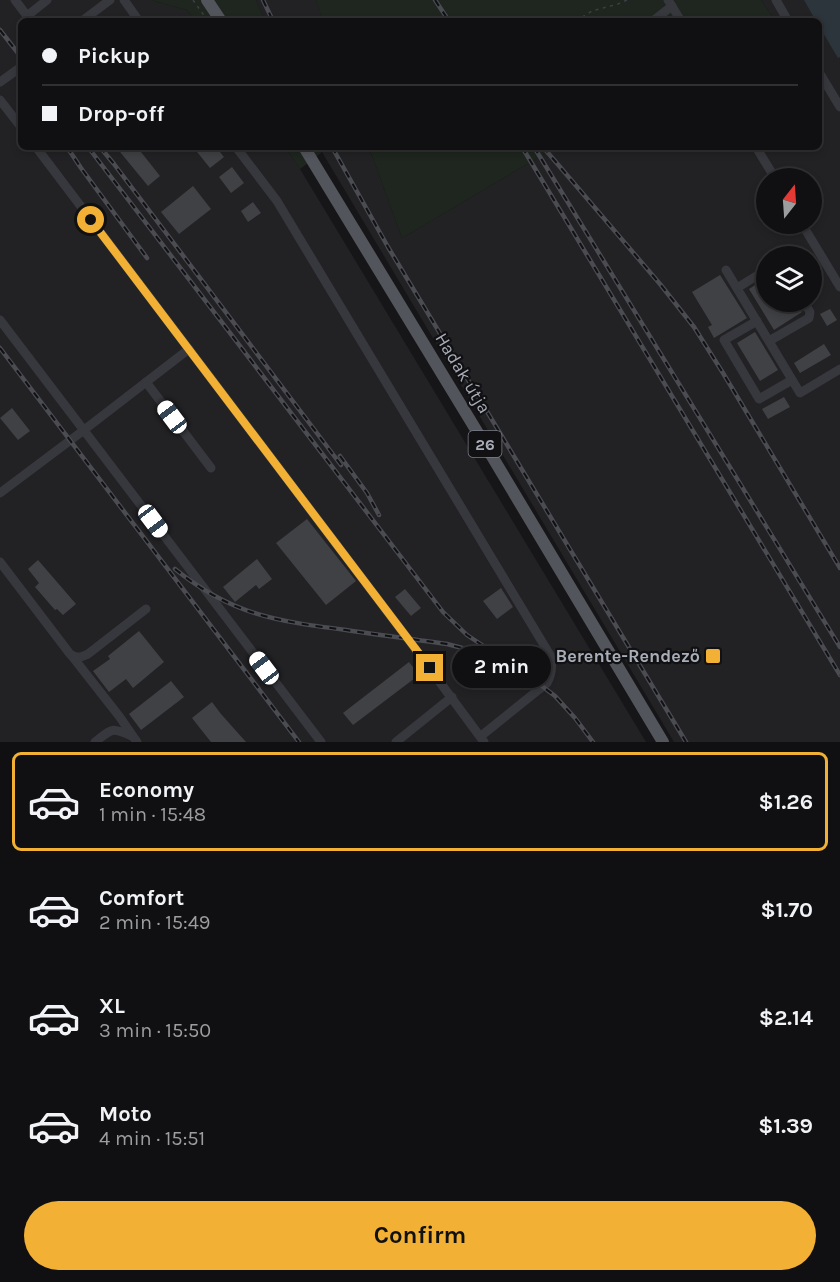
<!DOCTYPE html>
<html lang="en">
<head>
<meta charset="utf-8">
<style>
  :root { --surface:#101012; --page:#19191b; --text:#f1f3f6; --muted:#9c9d9f; --line:#303032; --accent:#f2b134 }
  body { margin:0; font-family:Karla,sans-serif; background:var(--page); color:var(--text); height:100vh; display:flex; flex-direction:column; font-size:22px; white-space:nowrap }
  * { box-sizing:border-box; margin:0 }
  p { font-size:20px; color:var(--muted) }
  .icon { flex:none; width:33px; height:33px; fill:none; stroke:currentColor; stroke-width:2; stroke-linecap:round; stroke-linejoin:round }
  .map { position:relative; height:742px; overflow:hidden }
  .drawer { display:flex; flex-direction:column; background:var(--surface); flex:1 }
  .drawer>* { flex:none }
  .guide { position:absolute; left:18px; top:18px; width:804px; height:132px; border-radius:9px; box-shadow:0 3px 9px #0003,0 0 0 2px var(--line); display:grid; align-content:center; height:132px; padding:0 24px; background:var(--surface) }
  .needle { width:39px; rotate:17deg }
  .controls { position:absolute; left:756px; top:168px; display:grid; gap:12px }
  .controls a { display:grid; place-items:center; width:66px; height:66px; border-radius:50%; background:var(--surface); box-shadow:0 3px 9px #0003,0 0 0 2px var(--line); font-size:30px }
  .end { position:absolute; width:27px; height:27px; margin:-14px; border:8px solid #f2b134; background:#111; box-shadow:0 0 0 3px #111 }
  .from { border-radius:50% }
  .bubble { position:absolute; height:42px; border-radius:21px; background:var(--surface); box-shadow:0 3px 9px #0003,0 0 0 2px var(--line); font-size:20px; font-weight:700; line-height:42px; text-align:center }
  .car { position:absolute; width:18px; height:36px; margin:-18px -9px; border-radius:8px; box-shadow:0 0 4px 2px #0007; background:linear-gradient(#fff 24%,#345 0 40%,#fff 0 76%,#345 0 86%,#fff 0) }
  .guide b { display:flex; align-items:center; gap:21px; height:57px; font-size:22px }
  .guide b+b { border-top:2px solid var(--line) }
  .guide i { width:15px; height:15px; background:var(--text) }
  ul { padding:10px 0 0; list-style:none }
  li { display:flex; align-items:center; gap:18px; height:99px; margin:0 12px 9px; padding:0 12px; border:3px solid transparent; border-radius:9px }
  li div { flex:1 }
  li b { display:block; font-size:22px }
  li em { font-style:normal; font-weight:700 }
  li.on { border-color:var(--accent) }
  li>.icon { width:54px; height:54px; stroke-width:1.5 }
  .cta { display:flex; gap:12px; margin-top:auto; padding:12px 24px }
  .cta a { flex:1; height:69px; border-radius:36px; background:var(--accent); color:#111; font-size:24px; font-weight:700; line-height:69px; text-align:center }
  .map>svg:first-child { display:block }
</style>
</head>
<body>
<div class="map">
<svg width="840" height="742" viewBox="0 0 840 742">
  <rect width="100%" height="100%" fill="#161618"/>
  <g fill="#222225" fill-rule="evenodd">
    <path d="M0 0H151L187 10 195 21H21V147H285L300 169 646 742H0Z"/>
    <path d="M256 0H316L323 21H265Z"/>
    <path d="M761 0H840V742H674L319 147H369L402 238 556 147H819V21H772L774 19ZM766 178H812V224H766ZM766 256H812V302H766Z"/>
  </g>
  <g fill="#1e261f">
    <path d="M151 0H256L265 21H195L187 10Z"/>
    <path d="M316 0H761L774 19 772 21H323Z"/>
    <path d="M285 147H319L321 153 300 169Z"/>
    <path d="M369 147H556L402 238Z"/>
  </g>
  <path fill="#2c353c" d="M804 0H840V57L838 58 819 26V21H816Z"/>
  <g fill="#404145">
    <path d="M116 147H137L160 176 148 186Z"/>
    <path d="M193 147H216L224 157 210 168Z"/>
    <path d="M232 167 244 183 231 193 219 177Z"/>
    <path d="M193 186 211 209 179 234 161 212Z"/>
    <path d="M253 202 261 213 248 222 241 211Z"/>
    <path d="M720 275 747 318 714 338 708 327 712 325 692 292Z"/>
    <path d="M766 278V302H797L802 312 774 330 749 289Z"/>
    <path d="M830 309 837 320 827 326 820 314Z"/>
    <path d="M755 332 778 370 760 381 737 343Z"/>
    <path d="M824 344 831 355 800 373 794 363Z"/>
    <path d="M784 397 790 407 768 419 762 409Z"/>
    <path d="M12 408 30 431 18 440 0 418Z"/>
    <path d="M307 519 356 581 326 605 276 543Z"/>
    <path d="M257 559 272 579 259 589 256 585 235 602 223 587Z"/>
    <path d="M38 560 76 604 63 615 57 609 55 610 35 587 39 583 28 569Z"/>
    <path d="M501 588 513 607 497 619 483 601Z"/>
    <path d="M405 589 421 608 411 616 395 597Z"/>
    <path d="M139 631 164 662 133 688 126 679 109 692 93 671 110 659 108 656Z"/>
    <path d="M409 662 419 675 353 725 343 713Z"/>
    <path d="M171 681 184 697 141 730 129 714Z"/>
    <path d="M212 702 221 714 246 742H211L203 732 192 718Z"/>
  </g>
  <g fill="none" stroke-linecap="round" stroke-linejoin="round">
    <g stroke="#3d3f44" stroke-width="1.5" stroke-dasharray="3 4.5" stroke-linecap="butt">
      <path d="M193 0 208 21"/>
      <path d="M576 21 592 11 618 4 627 0"/>
    </g>
    <g stroke="#37383d" stroke-width="9">
      <path d="M15 0 31 21"/>
      <path d="M124 0 139 21"/>
      <path d="M668 0 681 21"/>
      <path d="M776 0 788 21"/>
      <path d="M27 16 47 0"/>
      <path d="M82 21 110 0"/>
      <path d="M653 21 672 6"/>
      <path d="M819 72 840 107"/>
      <path d="M0 82 21 67"/>
      <path d="M0 100 21 127"/>
      <path d="M36 147 408 639 484 742"/>
      <path d="M236 147 277 201 550 655C553 666 552 674 547 683L481 736"/>
      <path d="M756 147 775 178"/>
      <path d="M802 224 840 287"/>
      <path d="M726 270 800 393 840 369"/>
      <path d="M737 288 766 270"/>
      <path d="M0 320 321 742"/>
      <path d="M757 321 724 340 759 399 792 380"/>
      <path d="M769 341 809 318 810 312 804 302"/>
      <path d="M146 382 211 468"/>
      <path d="M0 493 84 430 189 349"/>
      <path d="M0 562 70 654C77 659 81 657 88 654L146 609"/>
      <path d="M72 656 119 716 137 742"/>
      <path d="M95 742C113 728 111 727 132 736"/>
      <path d="M396 742 452 697"/>
    </g>
    <g stroke="#53555c" stroke-width="12">
      <path d="M207 0 221 21"/>
      <path d="M304 147 484 443 663 742"/>
    </g>
    <defs>
      <g id="rail">
        <path d="M263 0 273 21"/>
        <path d="M435 0 449 21"/>
        <path d="M0 30 21 57"/>
        <path d="M67 147 81 168 147 258"/>
        <path d="M88 147 443 612 467 635 534 680 555 696 575 718 593 742"/>
        <path d="M100 147 114 164 341 465"/>
        <path d="M332 147 388 247 686 742"/>
        <path d="M522 147 840 675"/>
        <path d="M534 147 840 647"/>
        <path d="M543 147 660 284 694 327 723 373 840 568"/>
        <path d="M0 348 299 742"/>
        <path d="M340 456 367 493 379 515"/>
        <path d="M175 569C232 615 276 621 346 630 379 635 413 639 447 644L470 650 485 655"/>
      </g>
    </defs>
    <use href="#rail" stroke="#4a4c52" stroke-width="4.5"/>
    <use href="#rail" stroke="#111113" stroke-width="2" stroke-dasharray="7" stroke-linecap="butt"/>
  </g>
  <g fill="none" stroke-linecap="round" stroke-linejoin="round">
    <path stroke="#f2b134" stroke-width="8" d="M91 220 430 668"/>
  </g>
  <rect fill="#f2b134" stroke="#111113" stroke-width="2" x="705" y="648" width="16" height="16" rx="3"/>
  <g text-anchor="middle" stroke-width="4.5" stroke-linejoin="round" paint-order="stroke">
    <rect fill="#111113" stroke="#7b7e86" stroke-width="1.5" x="468.5" y="431" width="33" height="26" rx="4.5"/>
    <g font-size="16" font-weight="bold" fill="#a8adb8">
      <text x="485" y="450">26</text>
    </g>
    <g font-size="18" fill="#a8adb8" stroke="#111113">
      <text transform="translate(463 373) rotate(59)" y="6">Hadak útja</text>
    </g>
    <g font-size="18" font-weight="bold" fill="#a8adb8" stroke="#111113" text-anchor="end">
      <text x="700" y="662">Berente-Rendező</text>
    </g>
  </g>
</svg>
<div class="controls">
<a><svg class="needle" viewBox="-14 -14 28 28"><path d="M0-13l5 13h-10z" fill="#e53935"/><path d="M0 13l5-13h-10z" fill="#9c9d9f"/></svg></a>
<a><svg class="icon" aria-label="layers" viewBox="0 0 24 24"><path d="M12 4l9 5-9 5-9-5zM3 14l9 5 9-5"/></svg></a>
</div>
<i class="end from" style="left:91px;top:220px"></i>
<i class="end" style="left:430px;top:668px"></i>
<div class="bubble" style="left:452px;top:646px;width:99px">2 min</div>
<i class="car" style="left:172px;top:417px;rotate:323deg"></i>
<i class="car" style="left:153px;top:521px;rotate:143deg"></i>
<i class="car" style="left:264px;top:668px;rotate:323deg"></i>
<div class="guide">
<b><i class="from"></i>Pickup</b>
<b><i></i>Drop-off</b>
</div>
</div>
<section class="drawer">
<ul>
<li class="on"><svg class="icon" aria-label="car" viewBox="0 0 24 24"><path d="M5 17H2v-5l4-1 3-4h7l3 4 3 1v5h-3M9 17h6M6 11h13"/><circle cx="7" cy="17" r="2"/><circle cx="17" cy="17" r="2"/></svg><div><b>Economy</b><p>1 min · 15:48</p></div><em>$1.26</em></li>
<li><svg class="icon" aria-label="car" viewBox="0 0 24 24"><path d="M5 17H2v-5l4-1 3-4h7l3 4 3 1v5h-3M9 17h6M6 11h13"/><circle cx="7" cy="17" r="2"/><circle cx="17" cy="17" r="2"/></svg><div><b>Comfort</b><p>2 min · 15:49</p></div><em>$1.70</em></li>
<li><svg class="icon" aria-label="car" viewBox="0 0 24 24"><path d="M5 17H2v-5l4-1 3-4h7l3 4 3 1v5h-3M9 17h6M6 11h13"/><circle cx="7" cy="17" r="2"/><circle cx="17" cy="17" r="2"/></svg><div><b>XL</b><p>3 min · 15:50</p></div><em>$2.14</em></li>
<li><svg class="icon" aria-label="car" viewBox="0 0 24 24"><path d="M5 17H2v-5l4-1 3-4h7l3 4 3 1v5h-3M9 17h6M6 11h13"/><circle cx="7" cy="17" r="2"/><circle cx="17" cy="17" r="2"/></svg><div><b>Moto</b><p>4 min · 15:51</p></div><em>$1.39</em></li>
</ul>
<div class="cta"><a>Confirm</a></div>
</section>
</body>
</html>
